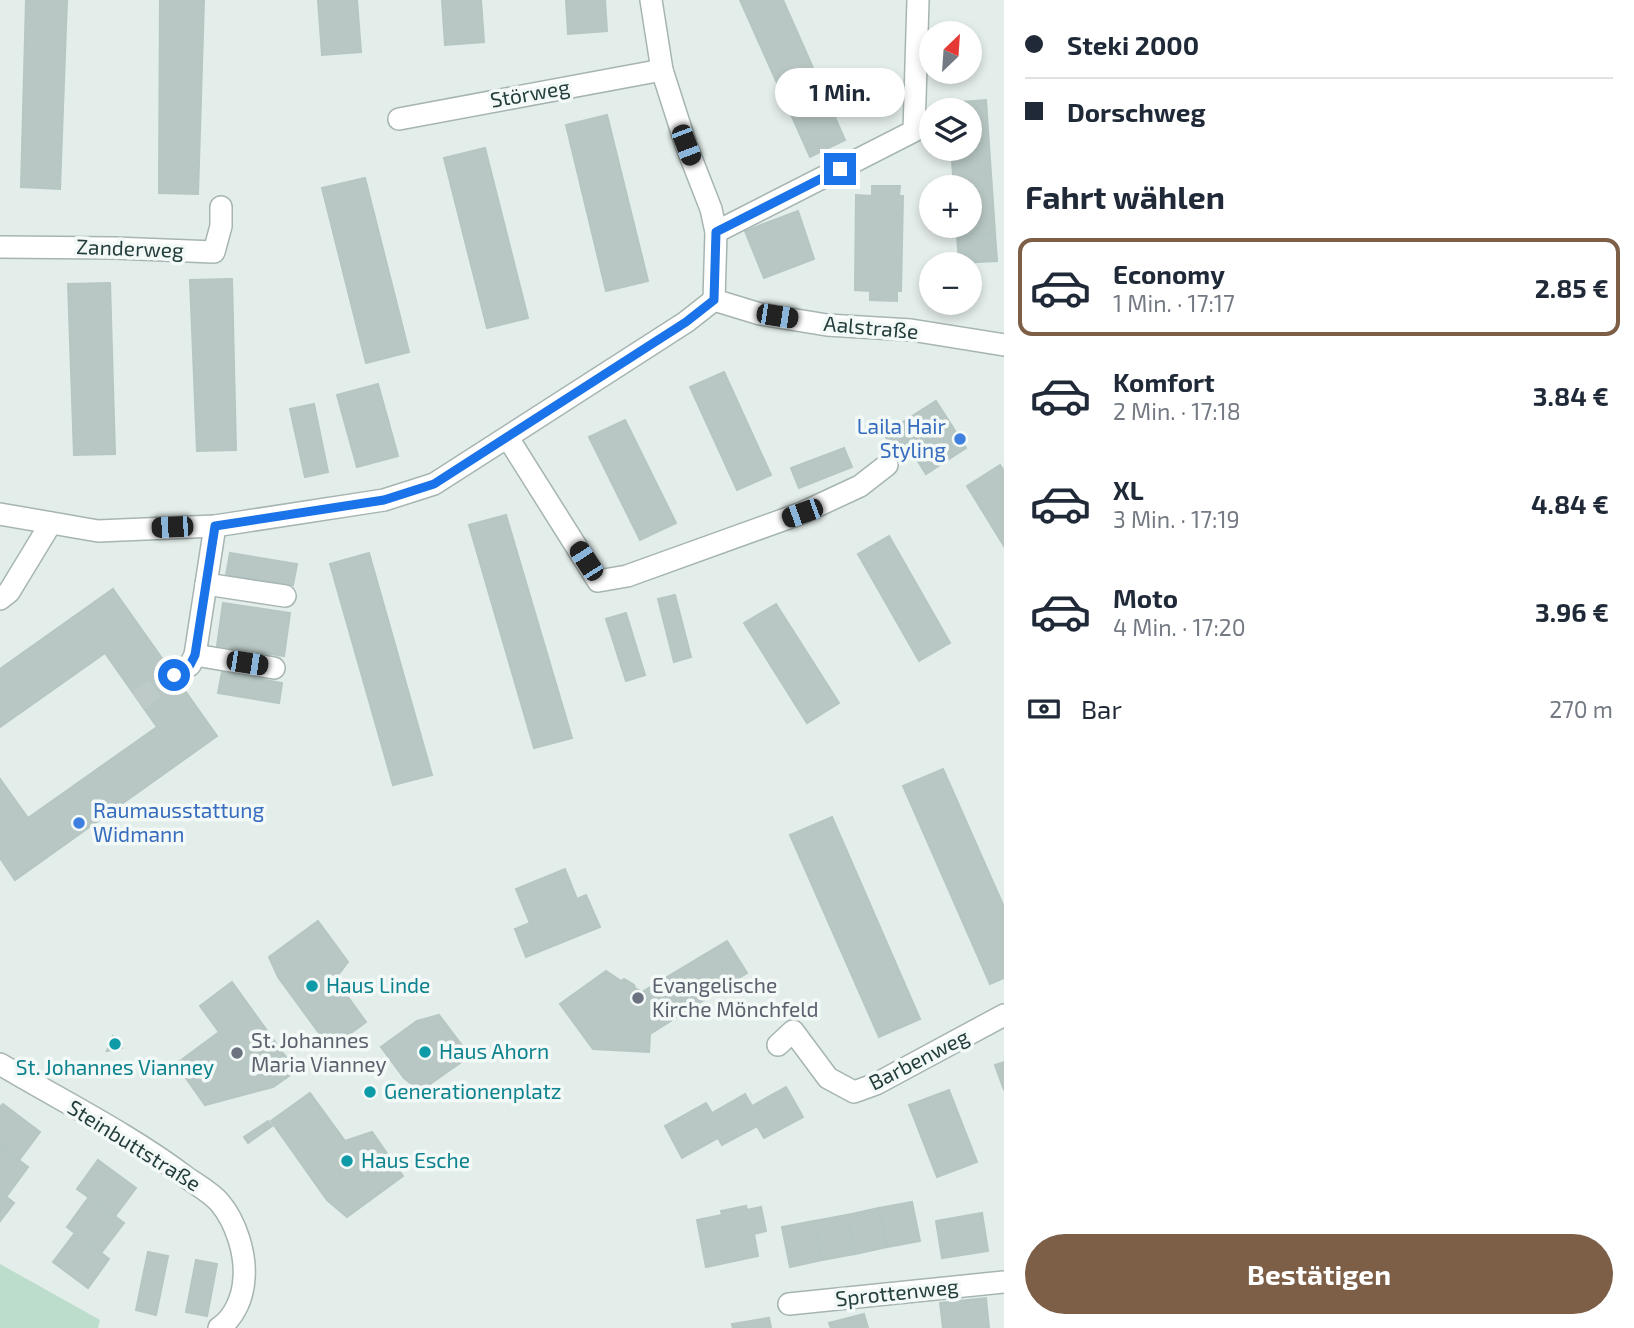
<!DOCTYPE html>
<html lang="de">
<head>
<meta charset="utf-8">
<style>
  :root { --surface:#fff; --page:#f6f6f7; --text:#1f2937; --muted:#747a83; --line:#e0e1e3; --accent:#7d5f48 }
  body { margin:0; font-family:"Exo 2",sans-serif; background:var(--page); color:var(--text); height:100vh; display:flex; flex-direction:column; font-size:26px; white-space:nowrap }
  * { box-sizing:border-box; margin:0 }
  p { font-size:23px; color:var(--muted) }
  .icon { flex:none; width:38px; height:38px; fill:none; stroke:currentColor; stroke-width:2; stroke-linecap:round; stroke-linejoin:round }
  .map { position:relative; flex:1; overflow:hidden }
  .details { display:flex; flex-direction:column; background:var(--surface); width:630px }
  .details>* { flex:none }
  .top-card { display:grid; align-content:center; height:154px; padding:0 21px; background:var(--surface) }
  .needle { width:46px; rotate:25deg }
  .controls { position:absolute; left:919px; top:21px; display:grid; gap:14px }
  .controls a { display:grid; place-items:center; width:63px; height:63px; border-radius:50%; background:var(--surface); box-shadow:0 4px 10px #0003; font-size:35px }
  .end { position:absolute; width:32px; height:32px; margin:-16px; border:9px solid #1a73e8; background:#fff; box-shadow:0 0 0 4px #fff }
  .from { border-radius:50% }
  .bubble { position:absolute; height:49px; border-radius:24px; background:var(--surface); box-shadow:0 4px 10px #0003; font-size:23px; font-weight:700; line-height:49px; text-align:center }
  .car { position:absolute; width:21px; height:42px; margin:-21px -10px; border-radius:9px; box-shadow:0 0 5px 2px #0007; background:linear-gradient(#222 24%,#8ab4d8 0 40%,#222 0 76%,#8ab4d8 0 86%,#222 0) }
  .top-card b { display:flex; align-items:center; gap:24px; height:66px; font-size:26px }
  .top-card b+b { border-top:2px solid var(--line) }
  .top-card i { width:18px; height:18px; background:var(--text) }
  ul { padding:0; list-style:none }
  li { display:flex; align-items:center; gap:21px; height:98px; margin:0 14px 10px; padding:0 7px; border:4px solid transparent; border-radius:14px }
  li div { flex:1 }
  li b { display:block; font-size:26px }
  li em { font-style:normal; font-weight:700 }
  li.current { border-color:var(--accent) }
  li>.icon { width:63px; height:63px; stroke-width:1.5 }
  h2 { padding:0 21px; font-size:32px; line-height:84px }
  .pay { display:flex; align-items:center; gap:18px; height:77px; padding:0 21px; font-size:26px }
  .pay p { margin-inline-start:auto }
  .button { display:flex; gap:14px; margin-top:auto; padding:14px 21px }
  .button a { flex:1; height:80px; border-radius:42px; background:var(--accent); color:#fff; font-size:28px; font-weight:700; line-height:80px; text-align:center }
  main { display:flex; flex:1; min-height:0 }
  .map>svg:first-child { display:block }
</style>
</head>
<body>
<main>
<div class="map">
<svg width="1004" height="1328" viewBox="0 0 1004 1328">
  <rect width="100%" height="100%" fill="#e3edea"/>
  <path fill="#bcddcc" d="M0 1264 100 1320 98 1328H0Z"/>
  <g fill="#b8c7c4" stroke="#b5c6c3" stroke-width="2">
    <path d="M26 0H67L60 189 21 187Z"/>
    <path d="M160 0H204L198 194 159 193Z"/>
    <path d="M318 0H357L361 52 322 55Z"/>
    <path d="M442 0H481L484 42 445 45Z"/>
    <path d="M566 0H605L607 31 568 34Z"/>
    <path d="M740 0H783L845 140 810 157Z"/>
    <path d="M986 100 995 233 957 235V226H970V187H954L951 149H970V110H949L948 103Z"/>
    <path d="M607 115 648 281 606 291 566 125Z"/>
    <path d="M485 148 528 318 487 328 444 158Z"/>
    <path d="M365 178 409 352 366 363 322 188Z"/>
    <path d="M872 186H900L899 196H903L901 291H897V301L870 300V291L855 290 856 195 872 196Z"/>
    <path d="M798 211 814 259 764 278 745 231Z"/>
    <path d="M995 233 997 261 959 263 957 235Z"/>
    <path d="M232 279 236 450 197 451 190 280Z"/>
    <path d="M110 283 115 454 74 455 68 284Z"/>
    <path d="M724 372 771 475 737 490 690 387Z"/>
    <path d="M378 384 398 456 357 467 337 395Z"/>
    <path d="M936 401 952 426 900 459 884 434Z"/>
    <path d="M314 404 328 472 305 477 290 409Z"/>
    <path d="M625 420 676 523 640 540 589 437Z"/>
    <path d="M952 426 966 448 926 474 912 452Z"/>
    <path d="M844 448 852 467 799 488 791 468Z"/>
    <path d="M1000 465 1004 471V546L967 486Z"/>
    <path d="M506 515 572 738 534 748 469 525Z"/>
    <path d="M889 536 950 643 919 661 858 554Z"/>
    <path d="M230 553 297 564 293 585 226 575Z"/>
    <path d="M369 553 432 775 393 785 330 564Z"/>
    <path d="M113 589 217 736 15 880 0 858V779L28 818 157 727 105 653 0 727V669Z"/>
    <path d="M675 595 691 657 674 662 658 599Z"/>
    <path d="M223 603 290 613 284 656 217 646Z"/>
    <path d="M776 604 839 703 807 723 744 623Z"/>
    <path d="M626 613 645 675 626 681 606 619Z"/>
    <path d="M222 672 282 683 279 703 218 693Z"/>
    <path d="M943 769 1004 907V978L990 984 903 786Z"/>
    <path d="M832 817 920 1019 879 1037 790 835Z"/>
    <path d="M565 869 577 899 586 895 600 927 526 957 515 929 530 923 516 889Z"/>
    <path d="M318 921 348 962 335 979 366 1022 330 1048 278 977 269 957Z"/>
    <path d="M727 941 747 973 650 1034 649 1052 593 1049 560 1004 606 971 621 981 624 979 634 985 635 988 642 992Z"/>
    <path d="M232 982 296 1071 273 1087 205 1105 176 1064 219 1032 200 1006Z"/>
    <path d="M439 1015 470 1056 420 1091 404 1078 381 1047 417 1021Z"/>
    <path d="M113 1036 120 1040 122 1048 107 1051Z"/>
    <path d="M1004 1062V1090L995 1065Z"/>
    <path d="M786 1087 803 1117 764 1138 757 1126 722 1145 718 1138 682 1158 665 1126 706 1103 712 1113 745 1094 752 1106Z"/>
    <path d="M949 1090 977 1162 937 1177 909 1105Z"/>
    <path d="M310 1093 345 1141 372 1132 403 1176 347 1217 327 1200 271 1121Z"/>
    <path d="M3 1104 40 1132 19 1160 0 1146V1107Z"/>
    <path d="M268 1121 272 1126 248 1143 244 1137Z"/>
    <path d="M0 1146 28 1167 6 1197 0 1192Z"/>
    <path d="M98 1160 136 1188 115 1216 77 1189Z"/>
    <path d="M0 1192 14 1203 0 1221Z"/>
    <path d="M89 1197 124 1223 101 1253 67 1227Z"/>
    <path d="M912 1202 920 1241 887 1247 879 1208Z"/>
    <path d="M746 1206 747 1210 761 1207 766 1231 754 1234 758 1256 706 1267 697 1220 722 1215 721 1211Z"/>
    <path d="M879 1208 887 1247 855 1254 847 1215Z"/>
    <path d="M982 1213 988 1251 942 1258 936 1221Z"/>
    <path d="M847 1215 855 1254 822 1260 814 1221Z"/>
    <path d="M814 1221 822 1260 790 1267 782 1227Z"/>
    <path d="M75 1233 109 1259 88 1288 53 1262Z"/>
    <path d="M148 1252 168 1256 156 1315 136 1310Z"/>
    <path d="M196 1260 217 1264 207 1316 186 1312Z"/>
    <path d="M986 1298 989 1328H943L940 1303Z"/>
    <path d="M864 1314 868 1328H831L829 1323Z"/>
    <path d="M769 1318 771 1328H733L732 1324Z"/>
  </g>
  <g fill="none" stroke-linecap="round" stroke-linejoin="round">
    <path stroke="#bdcac7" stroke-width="21" stroke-dasharray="21 10" stroke-linecap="butt" d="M138 701 174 675"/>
    <defs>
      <g id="minor">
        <path d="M651 0 662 70 686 145 711 209 716 232 714 300"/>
        <path d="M399 119 662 70"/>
        <path d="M716 232 914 131 918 0"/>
        <path d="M0 247 114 248 214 252 221 226V207"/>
        <path d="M714 300 760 314 827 325 911 330 1004 345"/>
        <path d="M508 438 598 581 627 576 802 513 860 486 887 465"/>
        <path d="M0 514 98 531 215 526 384 500 434 484 686 322 714 300"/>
        <path d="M206 584 285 596"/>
        <path d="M0 599 9 592 51 523"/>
        <path d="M195 655 274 668"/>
        <path d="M174 675 190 665 195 655 215 526"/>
        <path d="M778 1045 793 1031 828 1078 854 1092 876 1084 1004 1015"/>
        <path d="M0 1064C62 1101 129 1134 186 1177 197 1185 212 1193 220 1203 236 1222 246 1254 244 1278 243 1297 235 1317 219 1328"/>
        <path d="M789 1304 1004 1282"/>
      </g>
    </defs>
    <use href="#minor" stroke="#a6b5b3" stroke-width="24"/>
    <use href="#minor" stroke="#fff" stroke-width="21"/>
  </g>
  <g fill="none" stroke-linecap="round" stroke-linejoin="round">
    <path stroke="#1a73e8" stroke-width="9" d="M174 675 190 665 195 655 215 526 384 500 434 484 686 322 714 300 716 232 840 169"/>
  </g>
  <g fill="#3f7fe0" stroke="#f3f9f7" stroke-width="2.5">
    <circle cx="960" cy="439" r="7"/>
    <circle cx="79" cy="823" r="7"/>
  </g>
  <g fill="#0f9aa8" stroke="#f3f9f7" stroke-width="2.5">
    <circle cx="312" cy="986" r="7"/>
    <circle cx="115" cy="1044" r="7"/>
    <circle cx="425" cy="1052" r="7"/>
    <circle cx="370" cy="1092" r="7"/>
    <circle cx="347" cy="1161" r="7"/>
  </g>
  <g fill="#6b7280" stroke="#f3f9f7" stroke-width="2.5">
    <circle cx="638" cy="998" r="7"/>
    <circle cx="237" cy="1053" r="7"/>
  </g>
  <g text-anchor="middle" stroke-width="7" stroke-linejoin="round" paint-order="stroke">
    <g font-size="21" fill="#233e3d" stroke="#f3f9f7">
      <text transform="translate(530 94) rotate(-10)" y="7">Störweg</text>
      <text transform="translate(130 249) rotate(2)" y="7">Zanderweg</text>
      <text transform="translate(871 328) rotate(5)" y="7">Aalstraße</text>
      <text transform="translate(919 1060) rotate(-27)" y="7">Barbenweg</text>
      <text transform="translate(134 1146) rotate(32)" y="7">Steinbuttstraße</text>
      <text transform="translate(897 1293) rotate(-6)" y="7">Sprottenweg</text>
    </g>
    <g font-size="21" fill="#366cbe" stroke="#f3f9f7" text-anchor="end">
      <text x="946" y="434">Laila Hair<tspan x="946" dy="24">Styling</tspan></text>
      <text x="93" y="818" text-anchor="start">Raumausstattung<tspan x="93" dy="24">Widmann</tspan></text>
    </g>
    <g font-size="21" fill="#0d838f" stroke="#f3f9f7" text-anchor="start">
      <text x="326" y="993">Haus Linde</text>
      <text x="439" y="1059">Haus Ahorn</text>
      <text x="115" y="1075" text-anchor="middle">St. Johannes Vianney</text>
      <text x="384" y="1099">Generationenplatz</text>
      <text x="361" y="1168">Haus Esche</text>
    </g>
    <g font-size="21" fill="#5b616d" stroke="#f3f9f7" text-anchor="start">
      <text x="652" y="993">Evangelische<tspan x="652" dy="24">Kirche Mönchfeld</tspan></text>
      <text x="251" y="1048">St. Johannes<tspan x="251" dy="24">Maria Vianney</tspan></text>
    </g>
  </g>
</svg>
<div class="controls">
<a><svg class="needle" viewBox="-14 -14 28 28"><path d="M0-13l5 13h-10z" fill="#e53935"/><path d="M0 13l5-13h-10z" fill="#747a83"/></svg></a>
<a><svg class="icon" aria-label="layers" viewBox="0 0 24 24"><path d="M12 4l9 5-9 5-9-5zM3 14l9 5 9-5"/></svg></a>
<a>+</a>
<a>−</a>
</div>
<i class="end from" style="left:174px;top:675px"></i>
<i class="end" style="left:840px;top:169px"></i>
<div class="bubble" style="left:775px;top:68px;width:130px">1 Min.</div>
<i class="car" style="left:686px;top:145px;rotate:159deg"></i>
<i class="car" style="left:777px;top:316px;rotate:99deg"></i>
<i class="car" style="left:802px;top:513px;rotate:250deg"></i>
<i class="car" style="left:172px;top:527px;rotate:268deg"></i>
<i class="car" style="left:586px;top:561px;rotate:327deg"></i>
<i class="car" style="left:247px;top:663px;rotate:99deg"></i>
</div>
<section class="details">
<div class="top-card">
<b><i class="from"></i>Steki 2000</b>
<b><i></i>Dorschweg</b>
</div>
<h2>Fahrt wählen</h2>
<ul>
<li class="current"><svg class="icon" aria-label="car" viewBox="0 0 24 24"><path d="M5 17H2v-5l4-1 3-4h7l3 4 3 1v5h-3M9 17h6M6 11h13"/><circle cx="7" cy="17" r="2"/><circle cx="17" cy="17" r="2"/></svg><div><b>Economy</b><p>1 Min. · 17:17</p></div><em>2.85 €</em></li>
<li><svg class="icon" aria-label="car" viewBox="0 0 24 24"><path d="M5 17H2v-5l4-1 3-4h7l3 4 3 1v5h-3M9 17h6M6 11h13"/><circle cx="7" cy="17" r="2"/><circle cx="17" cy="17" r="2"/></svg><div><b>Komfort</b><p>2 Min. · 17:18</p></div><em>3.84 €</em></li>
<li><svg class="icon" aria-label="car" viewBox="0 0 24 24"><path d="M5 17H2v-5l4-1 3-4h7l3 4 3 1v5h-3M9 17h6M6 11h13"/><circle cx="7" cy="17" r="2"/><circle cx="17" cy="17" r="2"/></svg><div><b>XL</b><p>3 Min. · 17:19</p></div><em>4.84 €</em></li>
<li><svg class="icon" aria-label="car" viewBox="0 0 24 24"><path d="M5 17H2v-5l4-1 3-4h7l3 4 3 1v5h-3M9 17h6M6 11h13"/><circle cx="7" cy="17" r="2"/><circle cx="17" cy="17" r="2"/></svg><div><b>Moto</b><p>4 Min. · 17:20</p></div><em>3.96 €</em></li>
</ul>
<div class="pay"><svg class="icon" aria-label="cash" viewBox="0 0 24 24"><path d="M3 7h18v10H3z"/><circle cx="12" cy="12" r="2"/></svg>Bar<p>270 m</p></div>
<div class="button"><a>Bestätigen</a></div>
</section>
</main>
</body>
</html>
